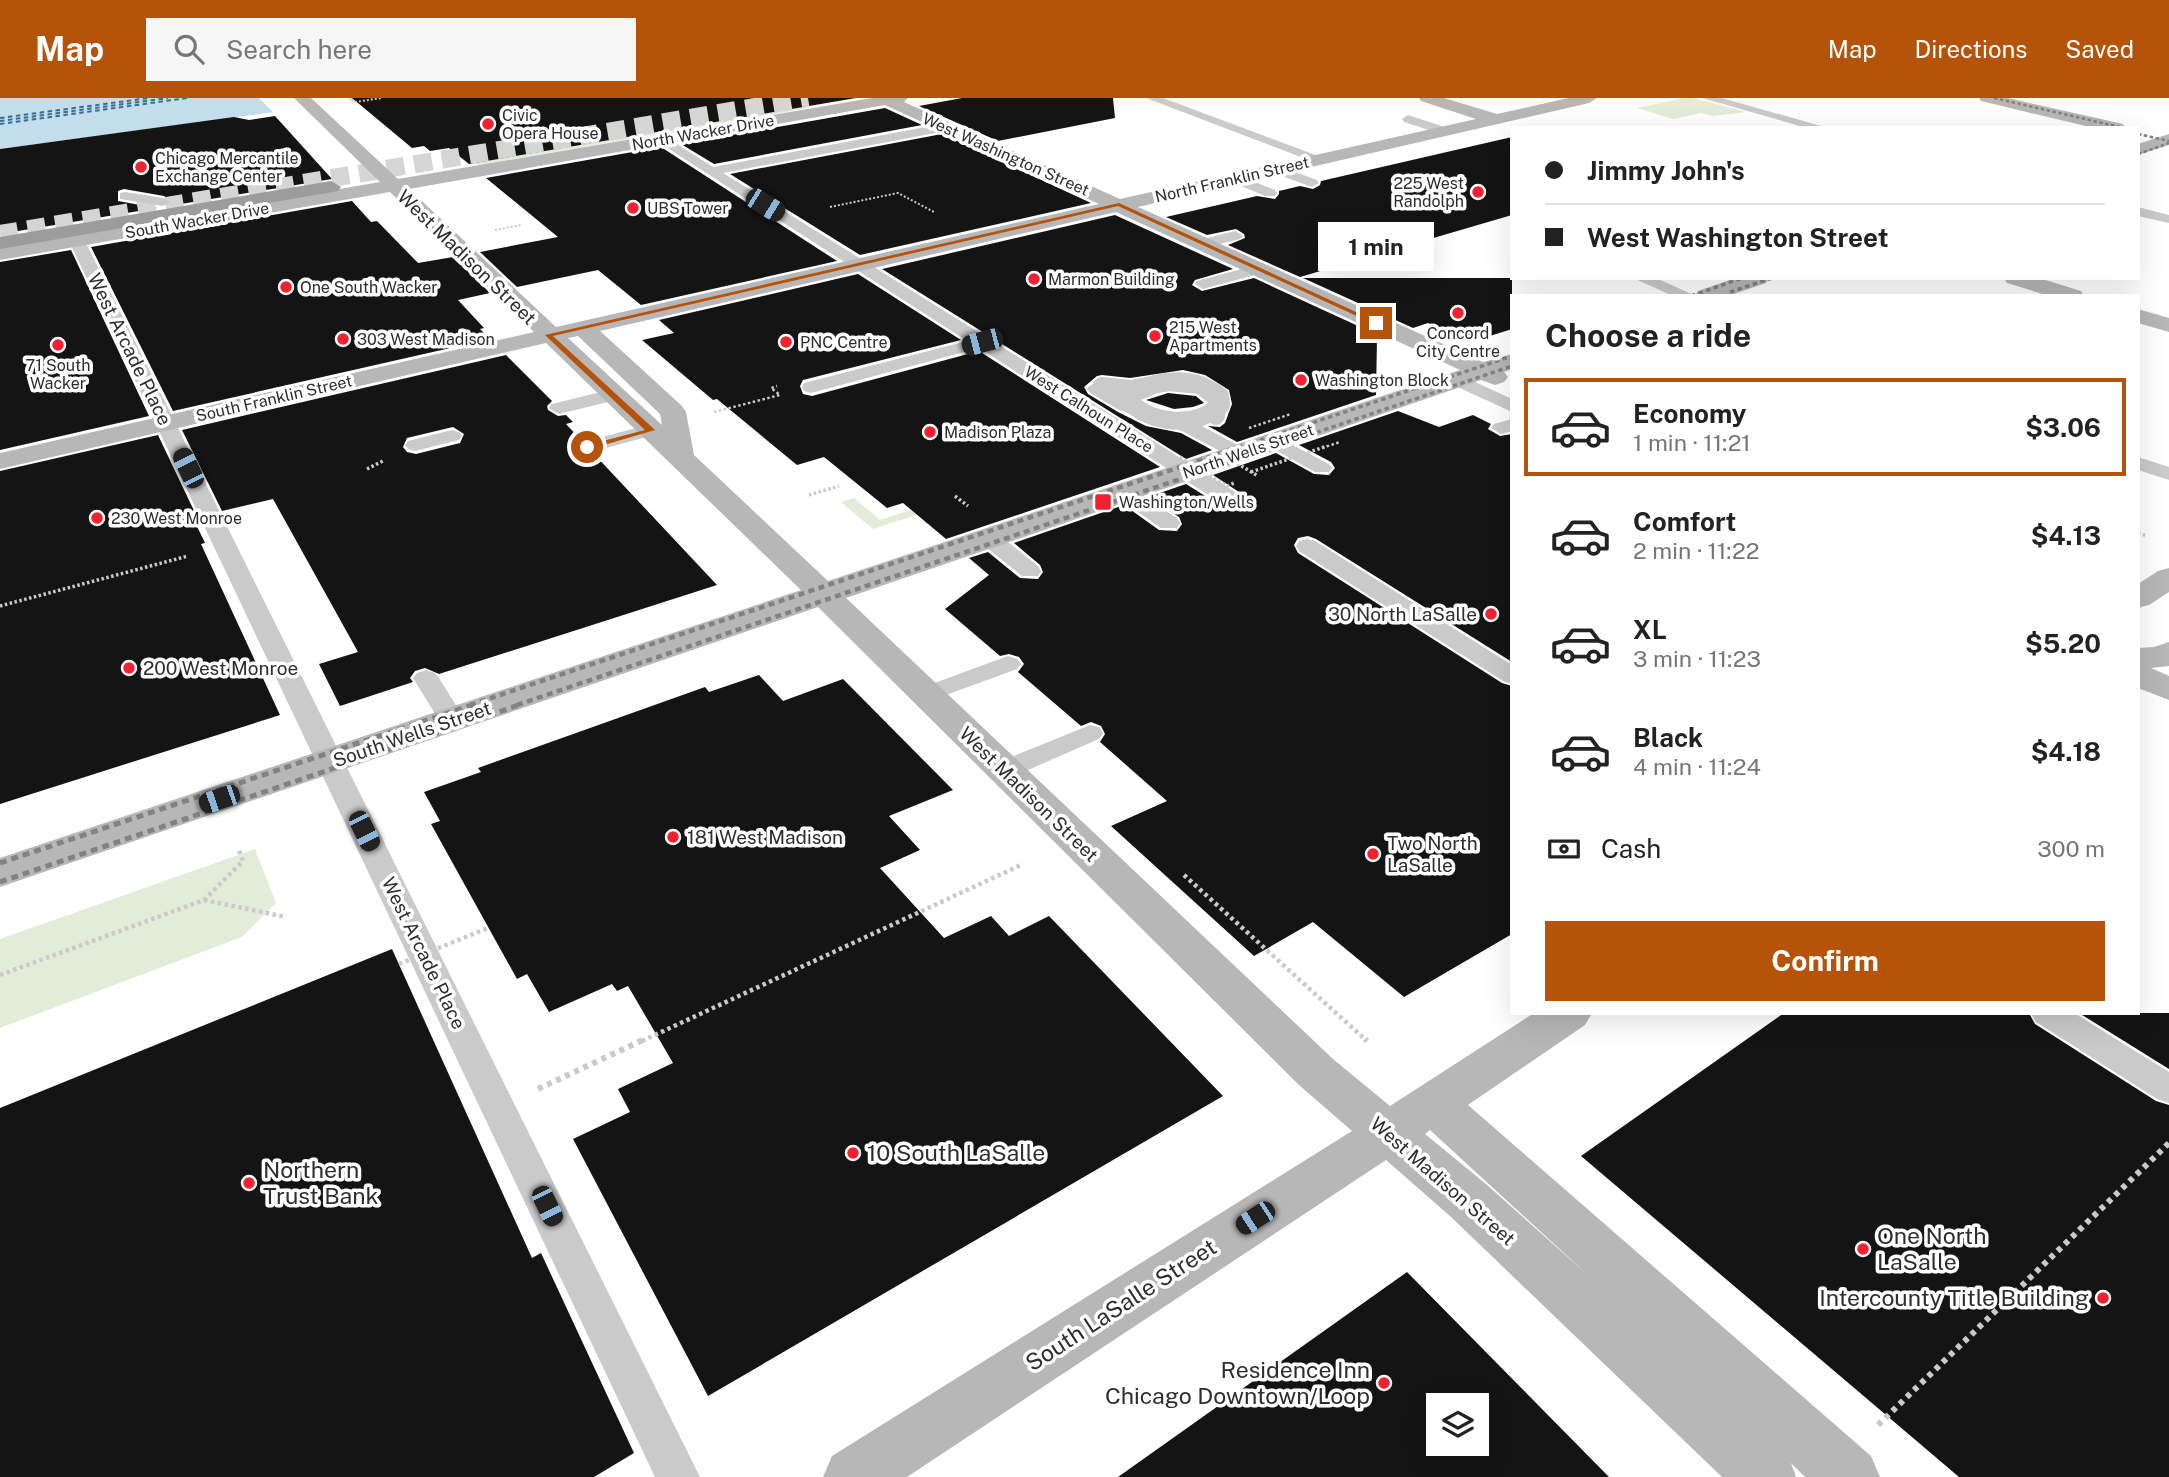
<!DOCTYPE html>
<html lang="en">
<head>
<meta charset="utf-8">
<style>
  :root { --surface:#fff; --page:#f6f6f6; --text:#222; --muted:#767676; --line:#e0e0e0; --accent:#b45309 }
  body { margin:0; font-family:"Public Sans",sans-serif; background:var(--page); color:var(--text); height:100vh; display:flex; flex-direction:column; font-size:26px; white-space:nowrap }
  * { box-sizing:border-box; margin:0 }
  p { font-size:23px; color:var(--muted) }
  .icon { flex:none; width:38px; height:38px; fill:none; stroke:currentColor; stroke-width:2; stroke-linecap:round; stroke-linejoin:round }
  .map { position:relative; flex:1; overflow:hidden }
  .drawer { position:absolute; left:1510px; top:196px; width:630px; height:721px; display:flex; flex-direction:column; background:var(--surface); border-radius:0px; box-shadow:0 7px 28px #0002 }
  .drawer>* { flex:none }
  .guide { position:absolute; left:1510px; top:28px; width:630px; height:154px; border-radius:0px; box-shadow:0 7px 28px #0002; display:grid; align-content:center; height:154px; padding:0 35px; background:var(--surface) }
  .buttons { position:absolute; left:1426px; top:1295px; display:grid; gap:14px }
  .buttons a { display:grid; place-items:center; width:63px; height:63px; border-radius:0px; background:var(--surface); box-shadow:0 7px 28px #0002; font-size:35px }
  .end { position:absolute; width:32px; height:32px; margin:-16px; border:9px solid #b45309; background:#fff; box-shadow:0 0 0 4px #fff }
  .from { border-radius:50% }
  .bubble { position:absolute; height:49px; border-radius:0px; background:var(--surface); box-shadow:0 7px 28px #0002; font-size:23px; font-weight:700; line-height:49px; text-align:center }
  .car { position:absolute; width:21px; height:42px; margin:-21px -10px; border-radius:9px; box-shadow:0 0 5px 2px #0007; background:linear-gradient(#222 24%,#8ab4d8 0 40%,#222 0 76%,#8ab4d8 0 86%,#222 0) }
  .guide b { display:flex; align-items:center; gap:24px; height:66px; font-size:26px }
  .guide b+b { border-top:2px solid var(--line) }
  .guide i { width:18px; height:18px; background:var(--text) }
  ul { padding:0; list-style:none }
  li { display:flex; align-items:center; gap:21px; height:98px; margin:0 14px 10px; padding:0 21px; border:4px solid transparent; border-radius:0px }
  li div { flex:1 }
  li b { display:block; font-size:26px }
  li em { font-style:normal; font-weight:700 }
  li.active { border-color:var(--accent) }
  li>.icon { width:63px; height:63px; stroke-width:1.5 }
  h2 { padding:0 35px; font-size:32px; line-height:84px }
  .pay { display:flex; align-items:center; gap:18px; height:77px; padding:0 35px; font-size:26px }
  .pay p { margin-inline-start:auto }
  .action { display:flex; gap:14px; margin-top:auto; padding:14px 35px }
  .action a { flex:1; height:80px; border-radius:0px; background:var(--accent); color:#fff; font-size:28px; font-weight:700; line-height:80px; text-align:center }
  header { display:flex; align-items:center; gap:42px; box-sizing:border-box; height:98px; padding:0 35px; background:var(--accent); color:#fff }
  header strong { font-size:33px }
  nav { display:flex; gap:38px; margin-inline-start:auto; font-size:24px }
  .search { width:490px; height:63px; background:var(--page); display:flex; align-items:center; gap:18px; box-sizing:border-box; padding:0 24px; border-radius:0px; color:var(--muted); font-size:26px }
  .map>svg:first-child { display:block }
</style>
</head>
<body>
<header>
<strong>Map</strong>
<div class="search"><svg class="icon" aria-label="search" viewBox="0 0 24 24"><circle cx="10" cy="10" r="6"/><path d="M15 15l6 6"/></svg>Search here</div>
<nav><a>Map</a><a>Directions</a><a>Saved</a></nav>
</header>
<div class="map">
<svg width="2169" height="1379" viewBox="0 0 2169 1379">
  <rect width="100%" height="100%" fill="#fff"/>
  <g fill="#e3ecd9">
    <path d="M1683 0H1693L1747 14 1713 18 1701 15 1673 21 1637 10Z"/>
    <path d="M808 7 804 11 479 67 463 64Z"/>
    <path d="M854 400 880 422 932 405 938 410 873 431 841 404Z"/>
    <path d="M255 751 276 805 242 839 0 930V841Z"/>
  </g>
  <path fill="#c3dded" d="M0 0H378L0 51Z"/>
  <path fill="#fff" d="M259 0H348L355 6 277 18Z"/>
  <g fill="none" stroke-linecap="round" stroke-linejoin="round">
    <g stroke="#356f94" stroke-width="2" stroke-dasharray="4.5 3.5" stroke-linecap="butt">
      <path d="M0 20 149 0"/>
      <path d="M0 23 168 0"/>
      <path d="M0 26 187 0"/>
    </g>
  </g>
  <g fill="#141414" fill-rule="evenodd">
    <path d="M352 0H856L469 66 449 50 430 53 424 48 412 50Z"/>
    <path d="M962 0H1113L1115 20 998 43 919 8Z"/>
    <path d="M885 10 922 27 714 66 681 46Z"/>
    <path d="M275 18 332 81 169 108 172 103 164 98 124 91 118 93V103L157 110 0 136V51L234 19 249 22Z"/>
    <path d="M942 36 1091 105 860 157 730 76Z"/>
    <path d="M1512 39V117L1300 179 1228 147 1245 140 1244 136 1236 131 1207 137 1166 119 1257 98 1275 101 1279 96V93L1300 88 1313 91 1320 87 1321 83Z"/>
    <path d="M661 49 837 163 641 207 598 172 517 189 480 154 558 139 486 80Z"/>
    <path d="M352 103 371 124 377 123 418 165 453 159 490 195 458 202 484 230 480 231 490 241 173 313 91 149Z"/>
    <path d="M1115 117 1233 171 1195 182 1192 187 1202 193 1254 180 1382 239 1377 240 1376 297 1237 344 1208 328 1220 329 1225 325 1232 306 1229 292 1205 277 1183 272 1130 280 1102 277 1097 278 1084 289 1088 296 1118 314 1146 328 1181 335 1212 352 1186 361 882 171Z"/>
    <path d="M71 152 149 318 0 352V164Z"/>
    <path d="M858 176 961 242 803 282 800 288 803 296 812 298 979 253 1160 369 946 441 903 405 887 410 824 359 797 367 717 301 713 302 642 242 674 235 659 222Z"/>
    <path d="M1303 180H1512V231L1471 244 1428 225 1413 230Z"/>
    <path d="M506 257 552 303 547 308 548 312 558 318 566 317 573 324 566 326 581 342 574 349 578 355 586 358 594 356 717 487 439 576 425 570 415 573 410 580 413 584 340 608 319 566 358 554 273 401 222 413 182 332ZM453 329 464 336 460 345 416 356 407 354 403 349 407 340Z"/>
    <path d="M1168 295 1196 298 1204 305 1193 309 1174 311 1146 302Z"/>
    <path d="M1398 313 1439 329 1473 317 1491 326 1488 331 1500 338 1512 336V564L1316 441 1308 438 1298 440 1294 447 1298 455 1502 585 1512 588V836L1404 899 1313 824 1254 858 1111 728 1167 703 1100 644 1105 636 1101 628 1091 624 1081 628 1018 574 1024 566 1019 559 1009 556 1000 558 945 511 989 477 969 460 988 454 1020 480 1038 481 1043 474 1040 467 1014 445 1124 407 1159 432 1177 433 1182 426 1179 419 1148 399 1186 386 1223 409 1240 410 1245 403 1242 396 1213 377 1276 355 1314 376 1329 377 1335 370 1331 364 1299 347Z"/>
    <path d="M158 337 197 419 193 420 205 445 201 446 280 617 0 706V373Z"/>
    <path d="M759 577 783 603 843 581 953 692 889 718 920 752 880 770 944 840 991 818 1009 838 1049 818 1223 998 708 1298 573 1041 630 1014 618 991 673 965 628 888 617 893 612 886 549 914 527 876 517 881 431 726 440 723 424 694 481 674 478 670 705 589 709 594Z"/>
    <path d="M392 851 532 1160 541 1155 634 1355 594 1379H0V1010Z"/>
    <path d="M1784 915H2029L2035 926 2156 1003 2169 1007V1379H1959L1581 1058Z"/>
    <path d="M2079 915H2169V971Z"/>
    <path d="M1407 1174 1609 1379H1118ZM1438 1307H1477V1346H1438Z"/>
  </g>
  <g fill="none" stroke-linecap="round" stroke-linejoin="round">
    <path stroke="#d5d5d5" stroke-width="18" stroke-dasharray="18 10" stroke-linecap="butt" d="M0 136 808 0"/>
    <g stroke="#cacaca" stroke-width="2" stroke-dasharray="2 2" stroke-linecap="butt">
      <path d="M355 4 382 0"/>
      <path d="M830 109 898 95 934 114"/>
      <path d="M495 132 521 127"/>
    </g>
    <path stroke="#cacaca" stroke-width="2.5" stroke-dasharray="2.5 2.5" stroke-linecap="butt" d="M714 314 780 297 771 290 777 288"/>
    <g stroke="#cacaca" stroke-width="3.5" stroke-dasharray="2.5 2.5" stroke-linecap="butt">
      <path d="M367 371 383 363"/>
      <path d="M809 397 839 388"/>
      <path d="M955 398 968 408"/>
      <path d="M2138 435 2147 438"/>
      <path d="M0 508 188 458"/>
    </g>
    <g stroke="#cacaca" stroke-width="4.5" stroke-dasharray="3.5 3.5" stroke-linecap="butt">
      <path d="M1184 777 1367 943"/>
      <path d="M204 802 286 819"/>
      <path d="M0 877 204 802 243 763 238 750"/>
      <path d="M642 943 1023 766"/>
    </g>
    <g stroke="#cacaca" stroke-width="6" stroke-dasharray="5 5" stroke-linecap="butt">
      <path d="M1365 941 1367 943"/>
      <path d="M538 991 645 941"/>
      <path d="M1878 1327 2169 1045"/>
    </g>
    <g fill="#cacaca" fill-rule="evenodd">
      <path d="M1146 0H1163L1326 61 1319 65 1314 64Z"/>
      <path d="M1702 0H1722L1828 30H1807Z"/>
      <path d="M1408 17 1448 30 1450 33 1444 37 1404 24 1402 21Z"/>
      <path d="M947 25 951 26V32L723 75 1240 397 1243 402 1240 407H1224L979 250 811 295 804 293 802 289 804 285 967 243 655 42 661 38 666 39 713 69Z"/>
      <path d="M1276 67 1317 82 1319 85 1312 89 1271 74V68Z"/>
      <path d="M1234 76 1275 92 1277 95 1275 98H1265L1229 83V77Z"/>
      <path d="M125 94 163 100 170 104 163 108 120 101V95Z"/>
      <path d="M2138 109 2169 117V125L2138 118Z"/>
      <path d="M1235 133 1243 138 1240 141 1204 150 1196 145 1199 142Z"/>
      <path d="M77 138 85 143 700 1379H655L69 143Z"/>
      <path d="M1260 166 1268 171 1266 174 1203 191 1195 186 1197 183Z"/>
      <path d="M1633 180H1656L1696 198H1673Z"/>
      <path d="M1458 276 1512 301V314L1451 286 1449 282 1451 278Z"/>
      <path d="M1096 284 1133 304 1196 325 1247 352 1250 356 1247 360H1233L1182 333 1119 312 1089 294 1087 290Z"/>
      <path d="M613 291 620 293 622 297 620 301 559 316 549 310 552 306Z"/>
      <path d="M1512 321V333L1501 336 1491 330 1494 326Z"/>
      <path d="M651 326 661 332 658 336 587 355 580 353 577 349 580 345Z"/>
      <path d="M452 332 459 334 462 338 459 342 415 353 408 351 405 347 408 343Z"/>
      <path d="M1275 338 1329 366 1332 370 1329 374H1315L1268 348 1265 344 1268 340Z"/>
      <path d="M2138 359 2169 369V382L2138 372Z"/>
      <path d="M1124 389 1131 391 1177 420 1180 425 1177 430H1161L1117 399 1113 395 1117 391Z"/>
      <path d="M990 434 998 436 1038 468 1041 473 1038 478H1022L982 446 979 441 982 436Z"/>
      <path d="M1307 441 1315 443 1512 567V586L1503 583 1299 453 1296 448 1299 443Z"/>
      <path d="M1008 558 1017 561 1021 566 1017 571 927 604 918 601 914 596 918 591Z"/>
      <path d="M426 572 435 575 439 580 465 622 461 628 452 630 443 628 439 622 413 580 417 575Z"/>
      <path d="M1090 627 1099 629 1103 635 1099 641 1014 678 1004 681 994 678 990 672 994 666Z"/>
      <path d="M2031 915H2074L2169 974V1005L2157 1001 2036 924Z"/>
    </g>
    <g fill="#b7b7b7" fill-rule="evenodd">
      <path d="M294 0H311L398 81 872 0H908L904 4 1120 101 1476 21 1421 3 1419 0H1444L1497 16 1568 0H1597L1589 5 1138 109 1483 264 1512 256V271L1504 274 1508 279 1504 284 1495 287 1481 282 846 500 1333 961 1390 1008 1534 915H1592L1585 927 1468 1007 1871 1358 1880 1379H1805L1791 1365 1796 1379H1722L1450 1118 1386 1062 907 1379H823L832 1358 1352 1033 1299 987 818 509 0 789V760L801 492 546 245 0 371V355L534 234 390 94 0 162V150L380 84ZM885 7 1099 106 556 229 409 91ZM1116 114 1460 272 828 483 694 357 686 314 682 308 600 233ZM578 238 660 316 662 327 568 240ZM1430 1032 1590 1179 1486 1086 1425 1036Z"/>
      <path d="M1979 0H2008L2123 26 2125 30H2094L1981 3Z"/>
      <path d="M2169 36V47L2138 57V46Z"/>
      <path d="M1736 180H1769L1766 185 1728 198H1695L1698 193Z"/>
      <path d="M2004 180H2039L2081 193 2084 198H2049L2007 185Z"/>
      <path d="M2138 211 2169 220V234L2138 225Z"/>
      <path d="M2169 470V494L2149 507 2138 510V486L2158 473Z"/>
      <path d="M2169 544V568L2151 570 2169 578V602L2138 590V550L2154 549Z"/>
    </g>
    <path fill="#9c9c9c" fill-rule="evenodd" d="M331 83 341 89 338 93 0 151V139Z"/>
    <g stroke="#828282" stroke-width="2.5" stroke-dasharray="3.5 2.5" stroke-linecap="butt">
      <path d="M1994 0 2124 30"/>
      <path d="M2138 36 2169 43"/>
      <path d="M2138 56 2169 45"/>
    </g>
    <g stroke="#828282" stroke-width="3.5" stroke-dasharray="4.5 3.5" stroke-linecap="butt">
      <path d="M1730 194 1772 180"/>
      <path d="M1691 198 1742 180"/>
      <path d="M1237 350 1512 258"/>
      <path d="M1271 350 1512 268"/>
    </g>
    <g stroke="#828282" stroke-width="4.5" stroke-dasharray="6 4.5" stroke-linecap="butt">
      <path d="M470 607 1243 348"/>
      <path d="M517 607 1277 348"/>
    </g>
    <g stroke="#828282" stroke-width="5" stroke-dasharray="7 5" stroke-linecap="butt">
      <path d="M0 765 475 606"/>
      <path d="M0 784 522 606"/>
    </g>
    <g stroke="#cacaca" stroke-width="2.5" stroke-dasharray="2.5 2.5" stroke-linecap="butt">
      <path d="M1249 330 1291 316"/>
      <path d="M1322 350 1340 344"/>
    </g>
    <g stroke="#cacaca" stroke-width="3.5" stroke-dasharray="2.5 2.5" stroke-linecap="butt">
      <path d="M1220 355 1258 378"/>
      <path d="M1180 359 1227 388 1234 385"/>
      <path d="M1251 374 1327 348"/>
      <path d="M1209 394 1226 388"/>
    </g>
    <path stroke="#cacaca" stroke-width="4.5" stroke-dasharray="3.5 3.5" stroke-linecap="butt" d="M399 866 488 830"/>
    <g stroke="#cacaca" stroke-width="18">
      <path d="M1168 284C1189 281 1203 286 1220 298L1221 307 1217 310"/>
      <path d="M1168 284 1200 287 1218 301 1217 310"/>
      <path d="M1156 286 1132 296 1130 305C1153 325 1192 330 1217 310"/>
      <path d="M1156 286 1168 284"/>
      <path d="M1156 286 1168 284"/>
      <path d="M1102 288 1131 291 1156 286"/>
      <path d="M1216 318 1217 310"/>
    </g>
  </g>
  <path fill="#b45309" d="M1119 105 1380 225 1374 226 1118 108 553 238 655 332 587 352 584 348 645 332 545 237Z"/>
  <g fill="#f2212f" stroke="#fff" stroke-width="2.5">
    <circle cx="488" cy="26" r="7"/>
    <circle cx="141" cy="69" r="7"/>
    <circle cx="1478" cy="94" r="7"/>
    <circle cx="633" cy="110" r="7"/>
    <circle cx="1034" cy="181" r="7"/>
    <circle cx="286" cy="189" r="7"/>
    <circle cx="1458" cy="215" r="7"/>
    <circle cx="1155" cy="238" r="7"/>
    <circle cx="343" cy="241" r="7"/>
    <circle cx="786" cy="244" r="7"/>
    <circle cx="58" cy="247" r="7"/>
    <circle cx="1301" cy="282" r="7"/>
    <circle cx="930" cy="334" r="7"/>
    <rect x="1094" y="395" width="18" height="18" rx="3.5"/>
    <circle cx="97" cy="420" r="7"/>
    <circle cx="1491" cy="516" r="7"/>
    <circle cx="129" cy="570" r="7"/>
    <circle cx="673" cy="739" r="7"/>
    <circle cx="1373" cy="756" r="7"/>
    <circle cx="853" cy="1055" r="7"/>
    <circle cx="249" cy="1085" r="7"/>
    <circle cx="1863" cy="1151" r="7"/>
    <circle cx="2103" cy="1200" r="7"/>
    <circle cx="1384" cy="1285" r="7"/>
  </g>
  <g text-anchor="middle" stroke-width="7" stroke-linejoin="round" paint-order="stroke">
    <g font-size="16" fill="#2d2d2d" stroke="#fff" text-anchor="start">
      <text x="502" y="23">Civic<tspan x="502" dy="18">Opera House</tspan></text>
      <text x="155" y="66">Chicago Mercantile<tspan x="155" dy="18">Exchange Center</tspan></text>
      <text x="1464" y="91" text-anchor="end">225 West<tspan x="1464" dy="18">Randolph</tspan></text>
      <text x="647" y="116">UBS Tower</text>
      <text x="1048" y="187">Marmon Building</text>
      <text x="300" y="195">One South Wacker</text>
      <text x="1169" y="235">215 West<tspan x="1169" dy="18">Apartments</tspan></text>
      <text x="1458" y="241" text-anchor="middle">Concord<tspan x="1458" dy="18">City Centre</tspan></text>
      <text x="357" y="247">303 West Madison</text>
      <text x="800" y="250">PNC Centre</text>
      <text x="58" y="273" text-anchor="middle">71 South<tspan x="58" dy="18">Wacker</tspan></text>
      <text x="1315" y="288">Washington Block</text>
      <text x="944" y="340">Madison Plaza</text>
      <text x="1119" y="410">Washington/Wells</text>
      <text x="111" y="426">230 West Monroe</text>
    </g>
    <g font-size="16" fill="#2d2d2d" stroke="#fff">
      <text transform="translate(703 34) rotate(-10)" y="6">North Wacker Drive</text>
      <text transform="translate(1006 56) rotate(24)" y="6">West Washington Street</text>
      <text transform="translate(1232 81) rotate(-13)" y="6">North Franklin Street</text>
      <text transform="translate(197 122) rotate(-10)" y="6">South Wacker Drive</text>
      <text transform="translate(274 300) rotate(-13)" y="6">South Franklin Street</text>
      <text transform="translate(1089 311) rotate(32)" y="6">West Calhoun Place</text>
      <text transform="translate(1248 353) rotate(-19)" y="6">North Wells Street</text>
    </g>
    <g font-size="19" fill="#2d2d2d" stroke="#fff">
      <text transform="translate(467 159) rotate(44)" y="7">West Madison Street</text>
      <text transform="translate(130 251) rotate(64)" y="7">West Arcade Place</text>
      <text transform="translate(412 636) rotate(-19)" y="7">South Wells Street</text>
      <text transform="translate(1029 696) rotate(44)" y="7">West Madison Street</text>
      <text transform="translate(424 855) rotate(64)" y="7">West Arcade Place</text>
      <text transform="translate(1443 1083) rotate(41)" y="7">West Madison Street</text>
    </g>
    <g font-size="19" fill="#2d2d2d" stroke="#fff" text-anchor="start">
      <text x="1477" y="523" text-anchor="end">30 North LaSalle</text>
      <text x="143" y="577">200 West Monroe</text>
      <text x="687" y="746">181 West Madison</text>
      <text x="1387" y="752">Two North<tspan x="1387" dy="22">LaSalle</tspan></text>
    </g>
    <g font-size="23" fill="#2d2d2d" stroke="#fff" text-anchor="start">
      <text x="867" y="1063">10 South LaSalle</text>
      <text x="263" y="1080">Northern<tspan x="263" dy="26">Trust Bank</tspan></text>
      <text x="1877" y="1146">One North<tspan x="1877" dy="26">LaSalle</tspan></text>
      <text x="2089" y="1208" text-anchor="end">Intercounty Title Building</text>
      <text x="1370" y="1280" text-anchor="end">Residence Inn<tspan x="1370" dy="26">Chicago Downtown/Loop</tspan></text>
    </g>
    <g font-size="23" fill="#2d2d2d" stroke="#fff">
      <text transform="translate(1121 1207) rotate(-33)" y="8">South LaSalle Street</text>
    </g>
  </g>
</svg>
<div class="buttons">
<a><svg class="icon" aria-label="layers" viewBox="0 0 24 24"><path d="M12 4l9 5-9 5-9-5zM3 14l9 5 9-5"/></svg></a>
</div>
<i class="end from" style="left:587px;top:349px"></i>
<i class="end" style="left:1376px;top:225px"></i>
<div class="bubble" style="left:1318px;top:124px;width:116px">1 min</div>
<i class="car" style="left:765px;top:107px;rotate:122deg"></i>
<i class="car" style="left:982px;top:244px;rotate:255deg"></i>
<i class="car" style="left:188px;top:370px;rotate:334deg"></i>
<i class="car" style="left:219px;top:701px;rotate:251deg"></i>
<i class="car" style="left:364px;top:733px;rotate:154deg"></i>
<i class="car" style="left:547px;top:1108px;rotate:154deg"></i>
<i class="car" style="left:1255px;top:1120px;rotate:237deg"></i>
<div class="guide">
<b><i class="from"></i>Jimmy John's</b>
<b><i></i>West Washington Street</b>
</div>
<section class="drawer">
<h2>Choose a ride</h2>
<ul>
<li class="active"><svg class="icon" aria-label="car" viewBox="0 0 24 24"><path d="M5 17H2v-5l4-1 3-4h7l3 4 3 1v5h-3M9 17h6M6 11h13"/><circle cx="7" cy="17" r="2"/><circle cx="17" cy="17" r="2"/></svg><div><b>Economy</b><p>1 min · 11:21</p></div><em>$3.06</em></li>
<li><svg class="icon" aria-label="car" viewBox="0 0 24 24"><path d="M5 17H2v-5l4-1 3-4h7l3 4 3 1v5h-3M9 17h6M6 11h13"/><circle cx="7" cy="17" r="2"/><circle cx="17" cy="17" r="2"/></svg><div><b>Comfort</b><p>2 min · 11:22</p></div><em>$4.13</em></li>
<li><svg class="icon" aria-label="car" viewBox="0 0 24 24"><path d="M5 17H2v-5l4-1 3-4h7l3 4 3 1v5h-3M9 17h6M6 11h13"/><circle cx="7" cy="17" r="2"/><circle cx="17" cy="17" r="2"/></svg><div><b>XL</b><p>3 min · 11:23</p></div><em>$5.20</em></li>
<li><svg class="icon" aria-label="car" viewBox="0 0 24 24"><path d="M5 17H2v-5l4-1 3-4h7l3 4 3 1v5h-3M9 17h6M6 11h13"/><circle cx="7" cy="17" r="2"/><circle cx="17" cy="17" r="2"/></svg><div><b>Black</b><p>4 min · 11:24</p></div><em>$4.18</em></li>
</ul>
<div class="pay"><svg class="icon" aria-label="cash" viewBox="0 0 24 24"><path d="M3 7h18v10H3z"/><circle cx="12" cy="12" r="2"/></svg>Cash<p>300 m</p></div>
<div class="action"><a>Confirm</a></div>
</section>
</div>
</body>
</html>
